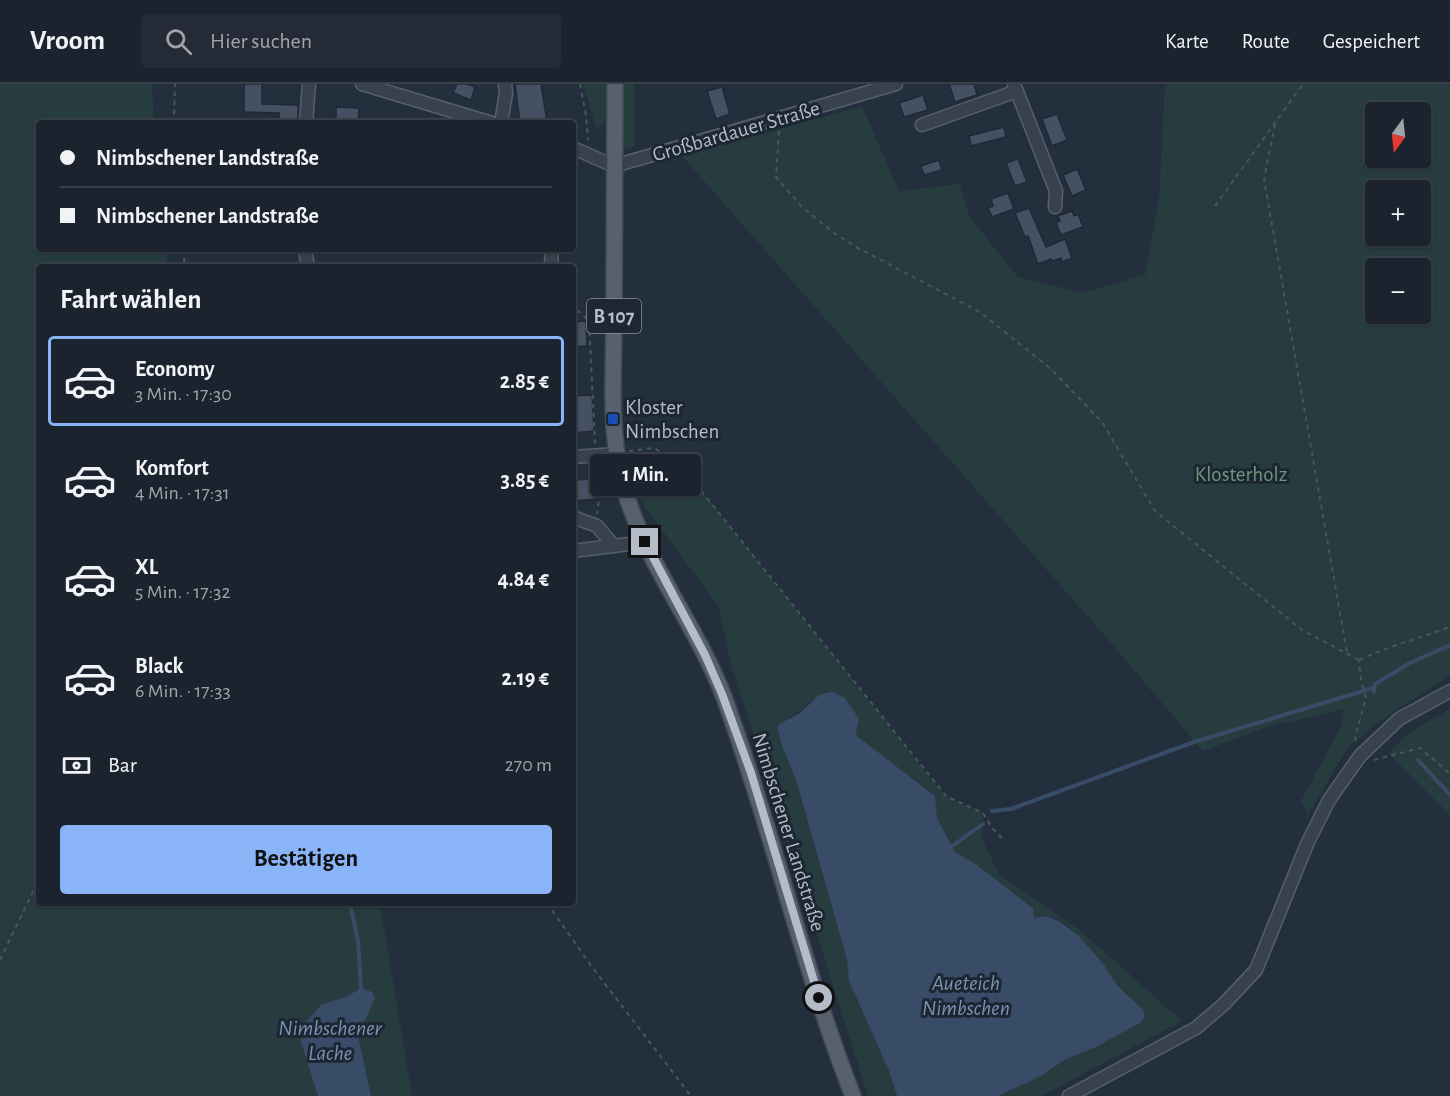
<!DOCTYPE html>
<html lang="de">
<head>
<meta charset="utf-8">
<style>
  :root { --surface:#1b232e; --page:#242b36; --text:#f1f3f6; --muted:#a0a4aa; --line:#39404a; --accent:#8ab4f8 }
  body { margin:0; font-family:"Alegreya Sans",sans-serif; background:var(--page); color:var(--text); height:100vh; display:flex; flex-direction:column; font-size:22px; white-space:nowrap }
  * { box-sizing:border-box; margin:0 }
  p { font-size:20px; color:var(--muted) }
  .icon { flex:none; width:33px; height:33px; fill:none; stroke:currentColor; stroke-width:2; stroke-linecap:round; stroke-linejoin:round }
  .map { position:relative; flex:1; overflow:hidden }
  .sheet { position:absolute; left:36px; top:180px; width:540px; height:642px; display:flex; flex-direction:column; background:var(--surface); border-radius:6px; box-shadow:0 2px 4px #0004,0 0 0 2px var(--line) }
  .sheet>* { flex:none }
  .guide { position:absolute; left:36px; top:36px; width:540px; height:132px; border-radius:6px; box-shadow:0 2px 4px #0004,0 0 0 2px var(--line); display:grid; align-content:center; height:132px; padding:0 24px; background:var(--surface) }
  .needle { width:39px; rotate:195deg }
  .fabs { position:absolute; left:1365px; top:18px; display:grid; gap:12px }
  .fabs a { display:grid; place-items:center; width:66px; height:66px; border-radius:6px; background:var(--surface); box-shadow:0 2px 4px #0004,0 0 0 2px var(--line); font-size:30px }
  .end { position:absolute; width:27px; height:27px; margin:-14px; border:8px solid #b4bcc9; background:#111; box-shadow:0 0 0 3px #111 }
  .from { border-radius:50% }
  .bubble { position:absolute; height:42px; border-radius:6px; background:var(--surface); box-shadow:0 2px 4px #0004,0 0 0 2px var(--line); font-size:20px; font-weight:600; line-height:42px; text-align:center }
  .guide b { display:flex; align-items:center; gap:21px; height:57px; font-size:22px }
  .guide b+b { border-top:2px solid var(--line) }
  .guide i { width:15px; height:15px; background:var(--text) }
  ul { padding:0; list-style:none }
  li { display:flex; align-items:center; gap:18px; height:90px; margin:0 12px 9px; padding:0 12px; border:3px solid transparent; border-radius:6px }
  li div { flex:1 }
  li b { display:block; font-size:22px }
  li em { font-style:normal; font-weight:600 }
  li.active { border-color:var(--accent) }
  li>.icon { width:54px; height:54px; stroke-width:1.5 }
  h2 { padding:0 24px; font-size:27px; line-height:72px }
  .pay { display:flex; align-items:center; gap:15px; height:66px; padding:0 24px; font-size:22px }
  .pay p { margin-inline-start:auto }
  .cta { display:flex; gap:12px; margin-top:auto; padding:12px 24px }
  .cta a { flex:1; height:69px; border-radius:6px; background:var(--accent); color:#111; font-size:24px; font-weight:600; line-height:69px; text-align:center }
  header { display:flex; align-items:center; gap:36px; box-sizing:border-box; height:84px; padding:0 30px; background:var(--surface); border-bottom:2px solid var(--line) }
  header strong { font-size:28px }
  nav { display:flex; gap:33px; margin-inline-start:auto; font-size:21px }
  .search { width:420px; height:54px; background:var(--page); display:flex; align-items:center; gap:15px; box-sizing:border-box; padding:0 21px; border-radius:6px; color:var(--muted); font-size:22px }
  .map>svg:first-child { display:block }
</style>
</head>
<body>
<header>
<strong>Vroom</strong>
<div class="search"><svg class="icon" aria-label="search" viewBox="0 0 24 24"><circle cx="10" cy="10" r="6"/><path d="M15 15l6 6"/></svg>Hier suchen</div>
<nav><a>Karte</a><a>Route</a><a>Gespeichert</a></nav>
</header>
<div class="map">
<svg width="1450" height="1012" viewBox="0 0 1450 1012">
  <rect width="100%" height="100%" fill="#242f3e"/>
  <g fill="#263c3f" fill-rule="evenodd">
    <path d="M0 0H152L154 39H39V165H165L169 183H39V819H380L412 1012H0Z"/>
    <path d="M583 0H610C610 16 609 35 597 46Z"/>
    <path d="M622 0H634V63L624 64 621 37Z"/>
    <path d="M1165 0H1450V592L1383 635 1348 663 1308 731 1301 717 1341 642 1344 625 1264 644 1203 667 1098 544 682 72 862 22 899 107 960 100 969 132 1018 193 1083 209 1145 191 1159 115ZM1420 28V74H1376V28ZM1376 106H1420V152H1376ZM1420 184V230H1376V184Z"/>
    <path d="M650 372 679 379 945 712 983 729 982 755 999 790 1082 848 1182 937 1042 1012H998L1041 992 1066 975 1096 963 1130 912C1126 908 1120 904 1116 900 1101 883 1071 831 1045 832 1042 832 1039 834 1036 834L1033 831 1034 825 977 781 955 768 937 734 935 712 857 652 856 649 859 635 812 615C800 631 790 630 777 642L781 659 797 699 847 876 849 897 889 987 897 1012H868L729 573 719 523 639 415Z"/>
    <path d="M1450 625V731L1388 669 1413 646Z"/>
  </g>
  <g fill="#394c67">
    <path d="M832 608 845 614 859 635 856 649 857 652 935 712 937 734 955 768 977 781 1034 825 1033 831 1036 834 1046 832 1059 837 1079 852 1104 881 1116 900 1143 926 1145 932 1141 938 1096 963 1066 975 1041 992 998 1012H897L889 987 849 897 847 876 797 699 781 659 777 642C785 635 796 633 803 626 816 616 814 610 832 608Z"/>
    <path d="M361 904 372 908 375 914 358 952 371 1012H318L301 958 303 942 321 921 348 912Z"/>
  </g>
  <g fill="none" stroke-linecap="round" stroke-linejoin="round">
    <g stroke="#394c67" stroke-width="4">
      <path d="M1374 608 1375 600 1410 579 1450 561"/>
      <path d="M1418 676 1450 711"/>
      <path d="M992 727 1011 725 1194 658 1373 604"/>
      <path d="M951 763 983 740"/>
      <path d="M350 819 358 857 361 904"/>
    </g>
  </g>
  <g fill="#455162" stroke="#1f2835" stroke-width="1.5">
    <path d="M244 0H262V20L298 21V39H279V29L244 28Z"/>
    <path d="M457 0H467L475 3 471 16 453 9Z"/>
    <path d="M515 0H541L547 38 520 39Z"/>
    <path d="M949 0H974L977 11 955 18Z"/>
    <path d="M722 3 730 30 716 35 707 7Z"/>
    <path d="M923 11 928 26 904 33 899 19Z"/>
    <path d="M336 23 359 24 358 39H336Z"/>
    <path d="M1057 30 1067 56 1052 62 1042 35Z"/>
    <path d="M1004 43 1006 53 971 62 969 52Z"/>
    <path d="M1018 75 1027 98 1015 102 1006 79Z"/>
    <path d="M939 76 942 86 924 91 921 82Z"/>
    <path d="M1077 85 1086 106 1072 112 1063 91Z"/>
    <path d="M1008 109 1014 125 992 133 988 124 993 122 991 115Z"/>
    <path d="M1029 124 1046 163 1065 155 1072 174 1062 178 1061 174 1052 177 1051 175 1038 180 1028 152 1025 153 1015 129Z"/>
    <path d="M1072 127 1074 132 1078 130 1083 143 1061 151 1056 139 1060 137 1058 132Z"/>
    <path d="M586 237 587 262 573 263V238Z"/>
    <path d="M592 311 594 347 573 349V312Z"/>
    <path d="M595 395 596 415 573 417V396Z"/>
  </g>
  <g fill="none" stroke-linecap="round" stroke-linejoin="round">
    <defs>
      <g id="minor">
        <path d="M362 0 492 39"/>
        <path d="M1014 0 1056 107 1055 123"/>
        <path d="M306 39 309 0"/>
        <path d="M501 39 506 9 505 0"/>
        <path d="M922 41 1017 7"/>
        <path d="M573 64 614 82 896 0"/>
        <path d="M305 165 308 183"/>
        <path d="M551 180 552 165"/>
        <path d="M573 373 617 370"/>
        <path d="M573 433 597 442 614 462"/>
        <path d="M573 467 645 458"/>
        <path d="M1069 1012 1196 944 1223 921 1256 886 1307 760 1329 716 1360 672 1399 635 1450 607"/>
      </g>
      <path id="major" d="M615 0C614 78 614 156 614 234 614 286 609 341 621 392 640 473 695 537 724 613 772 744 802 882 853 1012"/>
    </defs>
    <use href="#minor" stroke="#565f6c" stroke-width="15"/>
    <use href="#major" stroke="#414a57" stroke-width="18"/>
    <g stroke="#44595c" stroke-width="2" stroke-dasharray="4.5 4.5" stroke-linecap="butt">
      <path d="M580 0 586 31 588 56"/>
      <path d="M174 39 175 0"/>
      <path d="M1275 40 1264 95 1347 569"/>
      <path d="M779 47 776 93 801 122 831 147 856 163 980 228 1051 285 1102 338 1155 427 1302 546 1359 576"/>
      <path d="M1215 122 1303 0"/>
      <path d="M183 165 185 183"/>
      <path d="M577 226 589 237 595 359"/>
      <path d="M629 367 654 364 679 379 946 712 983 729 992 744 1003 755"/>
      <path d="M597 382 599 415 597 430"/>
      <path d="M1359 576C1389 562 1420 554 1450 543"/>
      <path d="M1356 657 1355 653 1366 614 1361 597 1359 576"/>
      <path d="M1374 676 1420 664 1450 690"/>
      <path d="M547 819 592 883 691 1012"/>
      <path d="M0 876 39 795"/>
    </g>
    <use href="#minor" stroke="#38414e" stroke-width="12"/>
    <use href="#major" stroke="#56606e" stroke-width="15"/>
  </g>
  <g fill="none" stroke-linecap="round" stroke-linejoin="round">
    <path stroke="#b4bcc9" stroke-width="8" d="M645 458 705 571 722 610 751 689 819 914"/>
  </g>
  <rect fill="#1a4fb4" stroke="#1d2633" stroke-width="2" x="607" y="329" width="12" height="12" rx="3"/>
  <g text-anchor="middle" stroke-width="6" stroke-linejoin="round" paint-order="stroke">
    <rect fill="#1d2633" stroke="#878f9c" stroke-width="1.5" x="587" y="215" width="54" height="34" rx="4.5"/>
    <g font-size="20" font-weight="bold" fill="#b4bcc9">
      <text x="614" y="239">B 107</text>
    </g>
    <g font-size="21" fill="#b4bcc9" stroke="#1d2633">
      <text transform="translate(736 47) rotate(-16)" y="7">Großbardauer Straße</text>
      <text transform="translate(789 748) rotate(73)" y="7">Nimbschener Landstraße</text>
    </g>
    <g font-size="21" fill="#b4bcc9" stroke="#1d2633" text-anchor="start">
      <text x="625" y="330">Kloster<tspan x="625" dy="24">Nimbschen</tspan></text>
    </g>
    <g font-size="21" fill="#6b9a76" stroke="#1d2633">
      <text x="1241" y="397">Klosterholz</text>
    </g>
    <g font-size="22" font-style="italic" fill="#7c92b1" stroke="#1d2633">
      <text x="966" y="906">Aueteich<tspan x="966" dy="25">Nimbschen</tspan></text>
      <text x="330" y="951">Nimbschener<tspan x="330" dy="25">Lache</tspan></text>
    </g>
  </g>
</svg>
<div class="fabs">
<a><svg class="needle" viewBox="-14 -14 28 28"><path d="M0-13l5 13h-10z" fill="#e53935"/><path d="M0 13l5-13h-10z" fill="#a0a4aa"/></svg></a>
<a>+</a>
<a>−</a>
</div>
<i class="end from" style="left:819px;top:914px"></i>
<i class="end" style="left:645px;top:458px"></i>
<div class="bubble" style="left:590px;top:370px;width:111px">1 Min.</div>
<div class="guide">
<b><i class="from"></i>Nimbschener Landstraße</b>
<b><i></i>Nimbschener Landstraße</b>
</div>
<section class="sheet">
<h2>Fahrt wählen</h2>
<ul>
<li class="active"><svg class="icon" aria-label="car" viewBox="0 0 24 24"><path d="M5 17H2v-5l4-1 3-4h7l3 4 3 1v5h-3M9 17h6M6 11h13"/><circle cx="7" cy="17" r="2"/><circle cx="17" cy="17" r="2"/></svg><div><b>Economy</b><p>3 Min. · 17:30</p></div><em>2.85 €</em></li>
<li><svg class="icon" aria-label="car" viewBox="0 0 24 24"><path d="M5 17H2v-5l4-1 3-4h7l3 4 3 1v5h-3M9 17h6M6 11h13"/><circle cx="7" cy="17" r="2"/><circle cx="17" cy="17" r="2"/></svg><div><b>Komfort</b><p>4 Min. · 17:31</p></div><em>3.85 €</em></li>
<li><svg class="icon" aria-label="car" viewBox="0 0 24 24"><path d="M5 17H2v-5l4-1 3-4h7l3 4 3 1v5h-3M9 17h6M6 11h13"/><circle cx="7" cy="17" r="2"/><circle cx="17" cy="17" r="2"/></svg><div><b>XL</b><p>5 Min. · 17:32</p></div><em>4.84 €</em></li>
<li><svg class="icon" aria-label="car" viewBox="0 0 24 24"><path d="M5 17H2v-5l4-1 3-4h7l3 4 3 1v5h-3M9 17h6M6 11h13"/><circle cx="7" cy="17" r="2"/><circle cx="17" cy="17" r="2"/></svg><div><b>Black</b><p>6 Min. · 17:33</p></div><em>2.19 €</em></li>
</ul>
<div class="pay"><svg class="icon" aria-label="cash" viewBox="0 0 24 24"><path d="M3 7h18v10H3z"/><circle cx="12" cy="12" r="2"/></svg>Bar<p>270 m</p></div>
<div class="cta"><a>Bestätigen</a></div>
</section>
</div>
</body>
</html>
